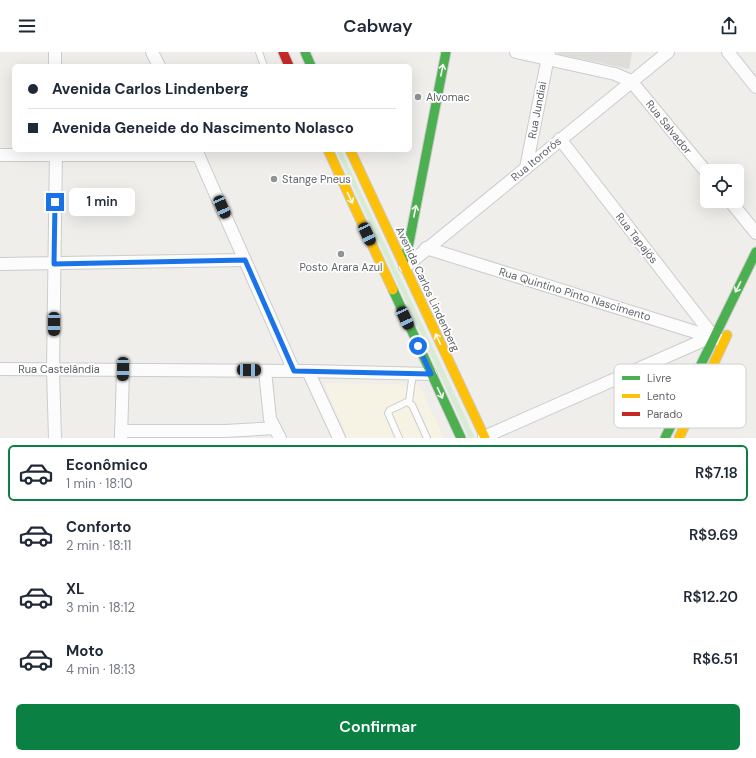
<!DOCTYPE html>
<html lang="pt">
<head>
<meta charset="utf-8">
<style>
  :root { --surface:#fff; --page:#f6f6f7; --text:#1f2937; --muted:#747a83; --line:#e0e1e3; --accent:#0b8043 }
  body { margin:0; font-family:"DM Sans",sans-serif; background:var(--page); color:var(--text); height:100vh; display:flex; flex-direction:column; font-size:15px; white-space:nowrap }
  * { box-sizing:border-box; margin:0 }
  p { font-size:13px; color:var(--muted) }
  .icon { flex:none; width:22px; height:22px; fill:none; stroke:currentColor; stroke-width:2; stroke-linecap:round; stroke-linejoin:round }
  .map { position:relative; height:386px; overflow:hidden }
  .panel { display:flex; flex-direction:column; background:var(--surface); flex:1 }
  .panel>* { flex:none }
  .banner { position:absolute; left:12px; top:12px; width:400px; height:88px; border-radius:6px; box-shadow:0 4px 16px #0002; display:grid; align-content:center; height:88px; padding:0 16px; background:var(--surface) }
  .fabs { position:absolute; left:700px; top:112px; display:grid; gap:8px }
  .fabs a { display:grid; place-items:center; width:44px; height:44px; border-radius:6px; background:var(--surface); box-shadow:0 4px 16px #0002; font-size:20px }
  .end { position:absolute; width:18px; height:18px; margin:-9px; border:5px solid #1a73e8; background:#fff; box-shadow:0 0 0 2px #fff }
  .from { border-radius:50% }
  .bubble { position:absolute; height:28px; border-radius:6px; background:var(--surface); box-shadow:0 4px 16px #0002; font-size:13px; font-weight:600; line-height:28px; text-align:center }
  .car { position:absolute; width:12px; height:24px; margin:-12px -6px; border-radius:5px; box-shadow:0 0 3px 1px #0007; background:linear-gradient(#222 24%,#8ab4d8 0 40%,#222 0 76%,#8ab4d8 0 86%,#222 0) }
  .banner b { display:flex; align-items:center; gap:14px; height:38px; font-size:15px }
  .banner b+b { border-top:1px solid var(--line) }
  .banner i { width:10px; height:10px; background:var(--text) }
  ul { padding:7px 0 0; list-style:none }
  li { display:flex; align-items:center; gap:12px; height:56px; margin:0 8px 6px; padding:0 8px; border:2px solid transparent; border-radius:6px }
  li div { flex:1 }
  li b { display:block; font-size:15px }
  li em { font-style:normal; font-weight:600 }
  li.selected { border-color:var(--accent) }
  li>.icon { width:36px; height:36px; stroke-width:1.5 }
  .action { display:flex; gap:8px; margin-top:auto; padding:8px 16px }
  .action a { flex:1; height:46px; border-radius:6px; background:var(--accent); color:#fff; font-size:16px; font-weight:600; line-height:46px; text-align:center }
  header { display:flex; justify-content:space-between; align-items:center; height:52px; padding:0 16px; background:var(--surface); font-size:18px; font-weight:600 }
  .map>svg:first-child { display:block }
</style>
</head>
<body>
<header><svg class="icon" aria-label="menu" viewBox="0 0 24 24"><path d="M4 6h16M4 12h16M4 18h16"/></svg>Cabway<svg class="icon" aria-label="share" viewBox="0 0 24 24"><path d="M12 15V3M7 8l5-5 5 5M5 13v7h14v-7"/></svg></header>
<div class="map">
<svg width="756" height="386" viewBox="0 0 756 386">
  <rect width="100%" height="100%" fill="#efeeea"/>
  <path fill="#f7f3e4" d="M326 331 419 333 444 386H348L325 334Z"/>
  <path fill="#dfddda" d="M558 0H632L629 17 557 2Z"/>
  <path fill="#d8ebd6" d="M336 98H341L475 386H469Z"/>
  <g fill="none" stroke-linecap="round" stroke-linejoin="round">
    <defs>
      <g id="lane">
        <path d="M259 0 264 14"/>
        <path d="M409 350 413 320"/>
        <path d="M399 386 388 361 390 358 407 350 412 353 427 386"/>
      </g>
      <g id="street">
        <path d="M55 0V14"/>
        <path d="M152 0 159 14"/>
        <path d="M516 0 615 22 631 29 707 121"/>
        <path d="M728 0 756 35"/>
        <path d="M560 87 713 284"/>
        <path d="M196 98 294 319"/>
        <path d="M0 103H198"/>
        <path d="M526 116 549 0"/>
        <path d="M730 149 756 181"/>
        <path d="M426 196 721 288"/>
        <path d="M0 212 245 208"/>
        <path d="M405 215 668 0"/>
        <path d="M0 317 308 319 431 322"/>
        <path d="M265 319 270 367 280 386"/>
        <path d="M308 319 339 386"/>
        <path d="M121 379H225L275 376"/>
        <path d="M484 385 713 284"/>
        <path d="M55 386 53 318 56 98"/>
        <path d="M121 386 123 317"/>
      </g>
      <g id="fast">
        <path d="M305 0 311 14"/>
        <path d="M403 211 409 191 446 0"/>
        <path d="M393 238 461 386"/>
        <path d="M665 386 756 200"/>
      </g>
      <g id="slow">
        <path d="M328 98 393 238"/>
        <path d="M350 98 485 386"/>
        <path d="M679 386 727 283"/>
      </g>
      <path id="jam" d="M283 0 289 14"/>
    </defs>
    <use href="#lane" stroke="#cbcccc" stroke-width="8"/>
    <use href="#street" stroke="#cbcccc" stroke-width="14"/>
    <use href="#fast" stroke="#cacacb" stroke-width="11"/>
    <use href="#slow" stroke="#cacacb" stroke-width="11"/>
    <use href="#jam" stroke="#cacacb" stroke-width="11"/>
    <use href="#lane" stroke="#fdfcfc" stroke-width="6"/>
    <use href="#street" stroke="#fdfcfc" stroke-width="12"/>
    <use href="#fast" stroke="#4caf50" stroke-width="9"/>
    <use href="#slow" stroke="#ffc107" stroke-width="9"/>
    <use href="#jam" stroke="#c62828" stroke-width="9"/>
  </g>
  <defs><path id="oneway-shaft" d="M-6 0H5M1.5-3L5.5 0L1.5 3" fill="none" stroke-width="1.6" stroke-linecap="round" stroke-linejoin="round"/></defs>
  <g stroke="#f6fbf6">
    <use href="#oneway-shaft" transform="translate(442 18) rotate(-79)"/>
    <use href="#oneway-shaft" transform="translate(350 146) rotate(65)"/>
    <use href="#oneway-shaft" transform="translate(415 159) rotate(-79)"/>
    <use href="#oneway-shaft" transform="translate(738 235) rotate(117)"/>
    <use href="#oneway-shaft" transform="translate(438 287) rotate(-115)"/>
    <use href="#oneway-shaft" transform="translate(440 341) rotate(65)"/>
  </g>
  <g fill="none" stroke-linecap="round" stroke-linejoin="round">
    <path stroke="#1a73e8" stroke-width="5" d="M55 150 54 212 245 208 294 319 431 322 418 294"/>
  </g>
  <g fill="#919496" stroke="#fff" stroke-width="1.5">
    <circle cx="418" cy="45" r="4"/>
    <circle cx="274" cy="127" r="4"/>
    <circle cx="341" cy="202" r="4"/>
  </g>
  <g text-anchor="middle" stroke-width="3.5" stroke-linejoin="round" paint-order="stroke">
    <g font-size="11" fill="#5f6368" stroke="#fff" text-anchor="start">
      <text x="426" y="49">Alvomac</text>
      <text x="282" y="131">Stange Pneus</text>
      <text x="341" y="219" text-anchor="middle">Posto Arara Azul</text>
    </g>
    <g font-size="11" fill="#5f6368" stroke="#fff">
      <text transform="translate(537 58) rotate(-79)" y="4">Rua Jundiai</text>
      <text transform="translate(669 75) rotate(51)" y="4">Rua Salvador</text>
      <text transform="translate(536 107) rotate(-40)" y="4">Rua Itororós</text>
      <text transform="translate(637 186) rotate(52)" y="4">Rua Tapajós</text>
      <text transform="translate(428 237) rotate(65)" y="4">Avenida Carlos Lindenberg</text>
      <text transform="translate(575 242) rotate(17)" y="4">Rua Quintino Pinto Nascimento</text>
      <text x="59" y="321">Rua Castelândia</text>
    </g>
  </g>
  <rect x="614" y="312" width="132" height="64" rx="6" fill="#fff" stroke="#cfd0d2" stroke-width="1"/>
  <rect x="622" y="324" width="18" height="4" fill="#4caf50"/>
  <rect x="622" y="342" width="18" height="4" fill="#ffc107"/>
  <rect x="622" y="360" width="18" height="4" fill="#c62828"/>
  <g font-size="11" fill="#5f6368">
    <text x="647" y="330">Livre</text>
    <text x="647" y="348">Lento</text>
    <text x="647" y="366">Parado</text>
  </g>
</svg>
<div class="fabs">
<a><svg class="icon" aria-label="locate" viewBox="0 0 24 24"><circle cx="12" cy="12" r="6"/><path d="M12 2v4M12 18v4M2 12h4M18 12h4"/></svg></a>
</div>
<i class="end from" style="left:418px;top:294px"></i>
<i class="end" style="left:55px;top:150px"></i>
<div class="bubble" style="left:69px;top:136px;width:66px">1 min</div>
<i class="car" style="left:222px;top:155px;rotate:156deg"></i>
<i class="car" style="left:367px;top:182px;rotate:155deg"></i>
<i class="car" style="left:405px;top:266px;rotate:155deg"></i>
<i class="car" style="left:54px;top:272px;rotate:180deg"></i>
<i class="car" style="left:123px;top:317px;rotate:181deg"></i>
<i class="car" style="left:249px;top:318px;rotate:91deg"></i>
<div class="banner">
<b><i class="from"></i>Avenida Carlos Lindenberg</b>
<b><i></i>Avenida Geneide do Nascimento Nolasco</b>
</div>
</div>
<section class="panel">
<ul>
<li class="selected"><svg class="icon" aria-label="car" viewBox="0 0 24 24"><path d="M5 17H2v-5l4-1 3-4h7l3 4 3 1v5h-3M9 17h6M6 11h13"/><circle cx="7" cy="17" r="2"/><circle cx="17" cy="17" r="2"/></svg><div><b>Econômico</b><p>1 min · 18:10</p></div><em>R$7.18</em></li>
<li><svg class="icon" aria-label="car" viewBox="0 0 24 24"><path d="M5 17H2v-5l4-1 3-4h7l3 4 3 1v5h-3M9 17h6M6 11h13"/><circle cx="7" cy="17" r="2"/><circle cx="17" cy="17" r="2"/></svg><div><b>Conforto</b><p>2 min · 18:11</p></div><em>R$9.69</em></li>
<li><svg class="icon" aria-label="car" viewBox="0 0 24 24"><path d="M5 17H2v-5l4-1 3-4h7l3 4 3 1v5h-3M9 17h6M6 11h13"/><circle cx="7" cy="17" r="2"/><circle cx="17" cy="17" r="2"/></svg><div><b>XL</b><p>3 min · 18:12</p></div><em>R$12.20</em></li>
<li><svg class="icon" aria-label="car" viewBox="0 0 24 24"><path d="M5 17H2v-5l4-1 3-4h7l3 4 3 1v5h-3M9 17h6M6 11h13"/><circle cx="7" cy="17" r="2"/><circle cx="17" cy="17" r="2"/></svg><div><b>Moto</b><p>4 min · 18:13</p></div><em>R$6.51</em></li>
</ul>
<div class="action"><a>Confirmar</a></div>
</section>
</body>
</html>
